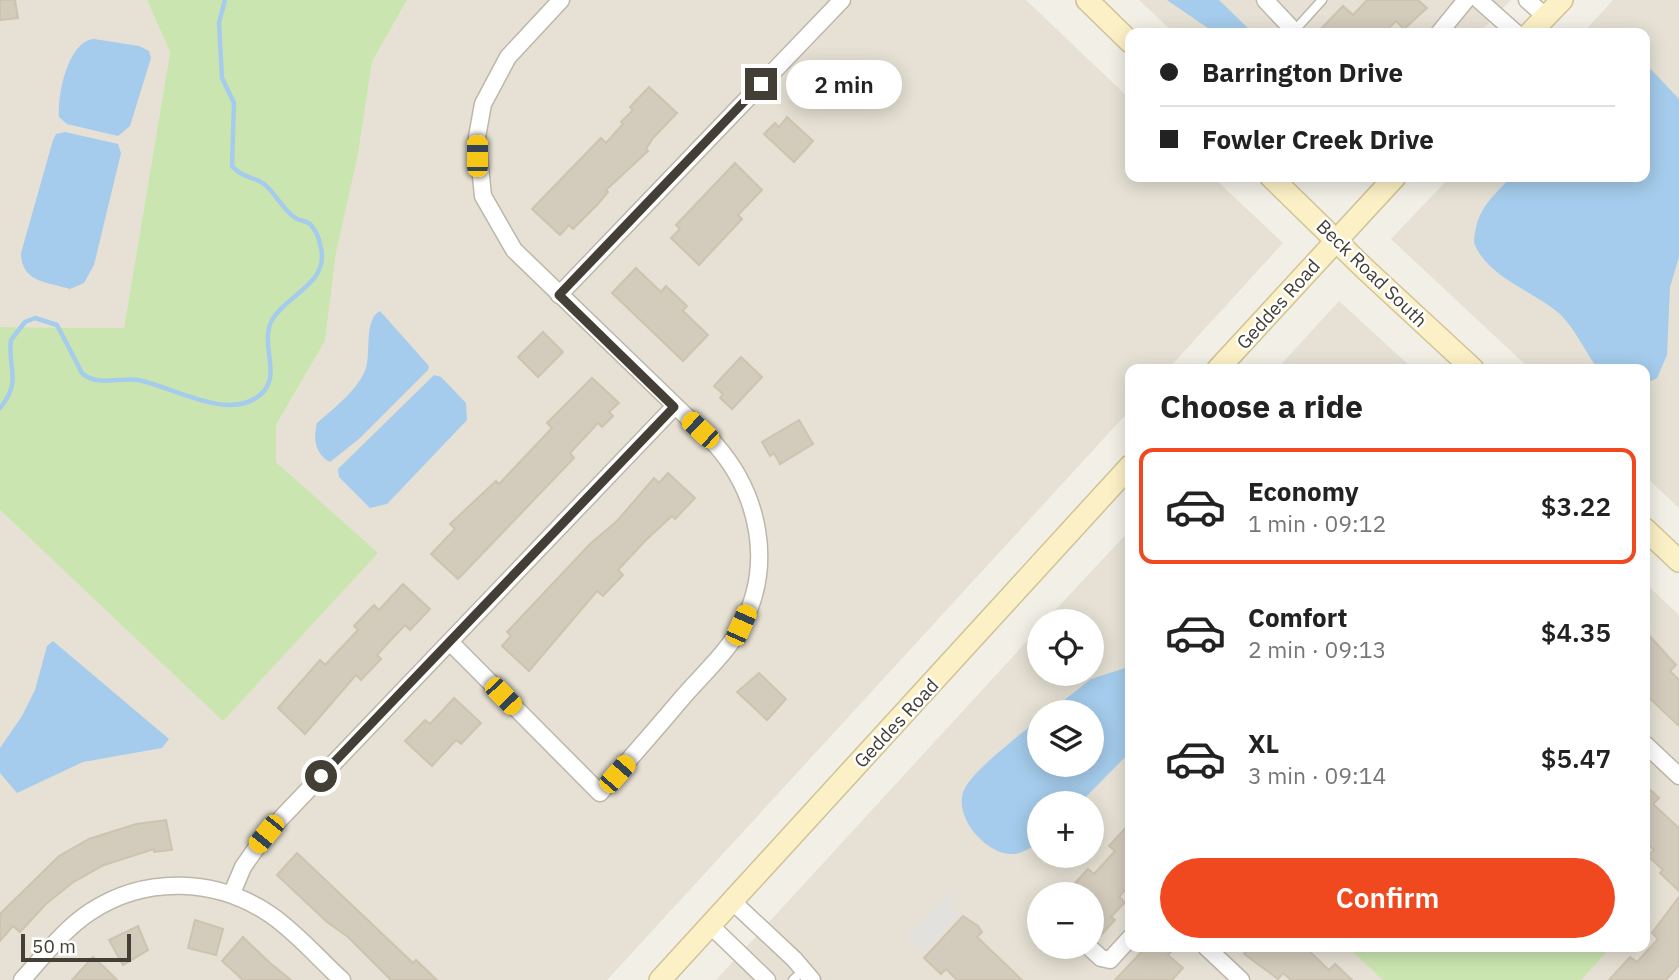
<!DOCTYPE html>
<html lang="en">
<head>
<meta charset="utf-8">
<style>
  :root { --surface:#fff; --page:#f6f6f6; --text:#222; --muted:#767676; --line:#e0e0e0; --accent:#f0481f }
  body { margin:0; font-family:"IBM Plex Sans",sans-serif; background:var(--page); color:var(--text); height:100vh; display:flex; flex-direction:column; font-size:26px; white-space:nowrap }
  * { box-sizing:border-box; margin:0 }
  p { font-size:23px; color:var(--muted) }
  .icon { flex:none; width:38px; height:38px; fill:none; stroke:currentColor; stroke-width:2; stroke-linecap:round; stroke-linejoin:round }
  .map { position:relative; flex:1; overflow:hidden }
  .panel { position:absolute; left:1125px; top:364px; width:525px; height:588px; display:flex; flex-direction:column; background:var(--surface); border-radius:14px; box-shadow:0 4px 18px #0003 }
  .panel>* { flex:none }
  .top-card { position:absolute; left:1125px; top:28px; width:525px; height:154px; border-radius:14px; box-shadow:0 4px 18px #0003; display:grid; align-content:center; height:154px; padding:0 35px; background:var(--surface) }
  .buttons { position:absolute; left:1027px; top:609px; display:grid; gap:14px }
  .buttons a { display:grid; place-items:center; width:77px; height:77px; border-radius:50%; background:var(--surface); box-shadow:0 4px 18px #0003; font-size:35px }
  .scale { position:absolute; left:21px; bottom:18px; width:110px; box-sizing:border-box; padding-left:7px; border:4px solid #443f36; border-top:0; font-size:19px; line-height:24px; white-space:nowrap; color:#443f36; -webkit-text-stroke:5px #fff; paint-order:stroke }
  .end { position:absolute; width:32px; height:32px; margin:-16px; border:9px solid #443f36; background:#fff; box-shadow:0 0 0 4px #fff }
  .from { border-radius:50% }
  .bubble { position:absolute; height:49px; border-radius:24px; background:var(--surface); box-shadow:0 4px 18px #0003; font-size:23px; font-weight:600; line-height:49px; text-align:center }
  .car { position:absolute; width:21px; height:42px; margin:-21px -10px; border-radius:9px; box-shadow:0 0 5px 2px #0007; background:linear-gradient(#f5c518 24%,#345 0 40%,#f5c518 0 76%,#345 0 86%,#f5c518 0) }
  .top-card b { display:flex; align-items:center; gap:24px; height:66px; font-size:26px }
  .top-card b+b { border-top:2px solid var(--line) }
  .top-card i { width:18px; height:18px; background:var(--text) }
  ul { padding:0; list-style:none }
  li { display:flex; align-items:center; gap:21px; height:116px; margin:0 14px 10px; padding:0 21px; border:4px solid transparent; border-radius:14px }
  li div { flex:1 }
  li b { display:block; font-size:26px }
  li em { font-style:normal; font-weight:600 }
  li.current { border-color:var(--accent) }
  li>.icon { width:63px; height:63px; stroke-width:1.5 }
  h2 { padding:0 35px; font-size:32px; line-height:84px }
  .action { display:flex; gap:14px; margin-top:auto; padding:14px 35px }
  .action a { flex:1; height:80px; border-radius:42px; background:var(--accent); color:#fff; font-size:28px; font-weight:600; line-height:80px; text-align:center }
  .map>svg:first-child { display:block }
</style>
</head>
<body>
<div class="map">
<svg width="1679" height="980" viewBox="0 0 1679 980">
  <rect width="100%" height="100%" fill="#f2efe6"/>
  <g fill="#e6e1d4" fill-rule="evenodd">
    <path d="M0 0H147L170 52 124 328 0 327Z"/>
    <path d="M407 0H1026L1130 99V177H1213L1283 243 1168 369H1130V410L607 980H0V510L223 720 377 553 276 462V425L325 341 336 253 358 155 372 62Z"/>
    <path d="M1139 0H1511L1479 33H1174Z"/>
    <path d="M1613 0H1679V508L1645 476V369H1530L1391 239 1450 177H1645V33H1583Z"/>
    <path d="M1339 301 1413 369H1277Z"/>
    <path d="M1130 530V947H1645V583L1679 615V980H716L1039 628 1040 674H1092V621H1045ZM1040 712H1092V765H1040ZM1040 803H1092V856H1040ZM1040 894H1092V947H1040Z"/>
  </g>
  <g fill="#cbe5b0">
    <path d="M147 0H407L372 62 358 155 336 253 325 341 276 425V462L378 553 223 721 0 510V327L124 328 170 52Z"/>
    <path d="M1348 947H1611L1581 980H1383Z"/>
  </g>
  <path fill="#e3e1de" d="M951 891 958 897 949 906 959 915 924 954 907 938Z"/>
  <g fill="#a5ccec">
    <path d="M1167 0H1219L1253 33H1215Z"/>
    <path d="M94 39 139 46 149 51 151 58 130 126 118 136 67 124 59 117C57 95 68 41 94 39Z"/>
    <path d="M1645 63 1679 99V257L1670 287 1667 355 1657 378 1645 384V369H1598C1586 353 1575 329 1561 315 1534 291 1488 278 1474 243 1476 209 1490 200 1511 177H1645Z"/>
    <path d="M65 132 118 144 121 153 94 265 84 283 70 289C47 282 21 282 21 253L53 140 56 134Z"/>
    <path d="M380 311 429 366 428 370 359 439 330 462C315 454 313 438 317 423 333 409 359 389 366 368 371 352 364 319 380 311Z"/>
    <path d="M434 375 441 377 466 403 467 420 387 504 370 508 339 477 338 469Z"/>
    <path d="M53 641 169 739 162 748 83 762 17 793 0 773V748L22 716 35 690 47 646Z"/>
    <path d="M1125 668 1130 671V752L1080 803H1040L1039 843C1030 848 1020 855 1009 854 984 852 953 816 964 790 973 770 1021 734 1039 719L1040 765H1092V712H1049L1091 679Z"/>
  </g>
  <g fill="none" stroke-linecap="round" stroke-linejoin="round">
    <path stroke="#a5ccec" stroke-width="4.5" d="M0 408C23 380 7 369 11 340L25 322 35 318 57 325 82 373C97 387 120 377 138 380 170 386 224 419 256 398 286 379 258 346 272 320 287 294 332 283 320 244 319 238 315 230 311 225 307 221 302 221 297 219 283 211 276 193 264 184 253 176 242 178 232 166L234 103 222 78 219 23 225 0"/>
  </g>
  <g fill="#d3cbbc" stroke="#cec3af" stroke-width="2">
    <path d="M0 0H15L18 18 0 20Z"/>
    <path d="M1367 0H1418L1427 8 1404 29 1396 21 1384 33H1317L1343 6 1353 15Z"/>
    <path d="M649 87 677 113 653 138 646 149 648 151 606 190 608 192 598 204 573 229 569 225 560 235 532 209 601 138 606 143 623 124 621 122 633 110 630 107Z"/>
    <path d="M787 117 813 141 794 162 764 134 775 123 779 127Z"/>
    <path d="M735 163 762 190 738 215 742 219 699 265 671 238 680 229 676 225Z"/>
    <path d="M636 268 661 292 666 286 687 306 683 311 708 335 683 361 612 293Z"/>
    <path d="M543 332 563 352 538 377 518 357Z"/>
    <path d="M741 357 762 377 732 409 720 398 723 394 714 386Z"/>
    <path d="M592 378 619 403 609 412 613 416 602 427 598 423 570 453 574 458 458 579 431 554 455 529 450 524 496 481 499 484 552 428 547 423Z"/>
    <path d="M799 420 813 444 780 464 774 453 770 456 762 442Z"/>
    <path d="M668 473 695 498 675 519 672 516 646 540 618 570 623 575 603 596 597 591 529 671 502 646 511 636 507 632 590 544 617 521 654 478 659 483Z"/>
    <path d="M403 584 430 609 410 630 405 625 377 655 381 659 361 680 356 675 305 734 278 708 320 660 325 665 358 630 354 626 374 605 379 610Z"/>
    <path d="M1645 631 1676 665 1670 671 1679 680V726L1645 694Z"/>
    <path d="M759 673 786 699 767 720 737 692Z"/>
    <path d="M454 698 481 723 461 744 456 740 432 766 405 741 425 720 430 724Z"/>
    <path d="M1645 785 1659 798 1653 804 1679 828V891L1660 873 1663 870 1648 856 1654 850 1645 842Z"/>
    <path d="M166 820 172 850 154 852V849L104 865 72 883 46 904 20 932 13 926 0 941V914L59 856 89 839 136 824Z"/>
    <path d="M1130 823V884L1119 897 1125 902 1111 917 1115 920 1100 936 1092 929V894H1065L1088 869 1094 874 1115 851 1109 846Z"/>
    <path d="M297 853 413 963 416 960 437 980H391L348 937 327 922 277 875Z"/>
    <path d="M1679 897V965L1666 980H1609L1630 957 1637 962 1658 939 1652 933Z"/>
    <path d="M963 916 978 926 982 932 977 937 1022 980H957L946 969 941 974 924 958Z"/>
    <path d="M195 920 223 929 216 955 188 948Z"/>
    <path d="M138 926 148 950 123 965 109 940Z"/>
    <path d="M243 937 270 963 291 980H243L222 961Z"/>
    <path d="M1146 947H1175L1168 955 1183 968 1172 980H1115Z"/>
    <path d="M1251 947H1305L1329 970 1335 964 1352 980H1291L1283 973 1278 979 1244 954Z"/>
    <path d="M93 957 104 967 117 980H72Z"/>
  </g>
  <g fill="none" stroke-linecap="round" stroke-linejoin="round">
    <defs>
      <g id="lane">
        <path d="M1294 31 1322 0"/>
        <path d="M793 980 804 970"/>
      </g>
      <g id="street">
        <path d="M1265 0 1296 33"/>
        <path d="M1479 0 1516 33"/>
        <path d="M1527 0 1546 17"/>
        <path d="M1439 33 1466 0"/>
        <path d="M559 295 842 0"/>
        <path d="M450 642 600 793C628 761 656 729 683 697 703 674 727 652 741 627 774 566 760 495 715 444L514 250 483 196 477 137 483 104 508 57 561 0"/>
        <path d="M1645 744 1679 776"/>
        <path d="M232 893 243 867 266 834 674 407"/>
        <path d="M732 901 794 959 812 980"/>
        <path d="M710 925 767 980"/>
        <path d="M1089 947 1101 958 1110 960 1130 938"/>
        <path d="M1206 947 1241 980"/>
        <path d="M22 980C43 957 64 929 90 912 146 875 217 878 271 915 297 933 319 959 342 980"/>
      </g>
      <g id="secondary">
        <path d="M1087 0 1130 42"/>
        <path d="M1530 33 1562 0"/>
        <path d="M1271 177 1364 268 1473 369"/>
        <path d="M1218 369 1395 177"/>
        <path d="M1645 529 1679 561"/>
        <path d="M660 980 1130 466"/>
      </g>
    </defs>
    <use href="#lane" stroke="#bdb7a9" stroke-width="11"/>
    <use href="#street" stroke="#bdb7a9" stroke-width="19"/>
    <use href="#secondary" stroke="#d0c398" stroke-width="24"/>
    <use href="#lane" stroke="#fff" stroke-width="8"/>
    <use href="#street" stroke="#fff" stroke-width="16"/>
    <use href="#secondary" stroke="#fcf1c6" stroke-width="21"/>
  </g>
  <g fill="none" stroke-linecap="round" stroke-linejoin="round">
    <path stroke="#443f36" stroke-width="9" d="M321 776 674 407 559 295 761 84"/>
  </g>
  <g text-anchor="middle" stroke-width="5" stroke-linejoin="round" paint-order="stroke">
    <g font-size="19" fill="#443f36" stroke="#fff">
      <text transform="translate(1372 273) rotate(44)" y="7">Beck Road South</text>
      <text transform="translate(1278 304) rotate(-48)" y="7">Geddes Road</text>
      <text transform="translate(896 723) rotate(-47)" y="7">Geddes Road</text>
    </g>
  </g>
</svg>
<div class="buttons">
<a><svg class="icon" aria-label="locate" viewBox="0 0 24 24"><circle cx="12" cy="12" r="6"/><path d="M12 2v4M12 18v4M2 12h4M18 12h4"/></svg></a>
<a><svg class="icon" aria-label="layers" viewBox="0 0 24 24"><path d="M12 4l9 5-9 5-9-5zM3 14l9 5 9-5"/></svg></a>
<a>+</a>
<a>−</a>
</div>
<div class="scale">50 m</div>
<i class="end from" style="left:321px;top:776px"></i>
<i class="end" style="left:761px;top:84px"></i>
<div class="bubble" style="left:786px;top:60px;width:116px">2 min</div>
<i class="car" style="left:477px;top:156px;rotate:0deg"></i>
<i class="car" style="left:700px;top:430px;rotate:313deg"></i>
<i class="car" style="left:741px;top:625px;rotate:24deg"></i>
<i class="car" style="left:503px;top:696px;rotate:136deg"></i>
<i class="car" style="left:617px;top:774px;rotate:41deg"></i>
<i class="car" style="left:266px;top:834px;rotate:219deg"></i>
<div class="top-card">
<b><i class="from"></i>Barrington Drive</b>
<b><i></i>Fowler Creek Drive</b>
</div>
<section class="panel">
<h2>Choose a ride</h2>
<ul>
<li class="current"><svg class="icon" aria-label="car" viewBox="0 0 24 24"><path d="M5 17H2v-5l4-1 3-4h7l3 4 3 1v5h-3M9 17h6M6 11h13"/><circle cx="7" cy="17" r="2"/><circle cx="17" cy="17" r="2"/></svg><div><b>Economy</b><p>1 min · 09:12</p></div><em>$3.22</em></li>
<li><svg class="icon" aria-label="car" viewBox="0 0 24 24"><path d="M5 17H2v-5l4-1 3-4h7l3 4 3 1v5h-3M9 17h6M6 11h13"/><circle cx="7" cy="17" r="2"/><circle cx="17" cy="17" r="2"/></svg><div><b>Comfort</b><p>2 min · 09:13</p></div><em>$4.35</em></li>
<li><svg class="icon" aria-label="car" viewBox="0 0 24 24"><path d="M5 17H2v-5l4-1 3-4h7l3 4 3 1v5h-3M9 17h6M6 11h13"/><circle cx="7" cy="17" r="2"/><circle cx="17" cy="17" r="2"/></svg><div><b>XL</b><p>3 min · 09:14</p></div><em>$5.47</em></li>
</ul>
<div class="action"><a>Confirm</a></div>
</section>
</div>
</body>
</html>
